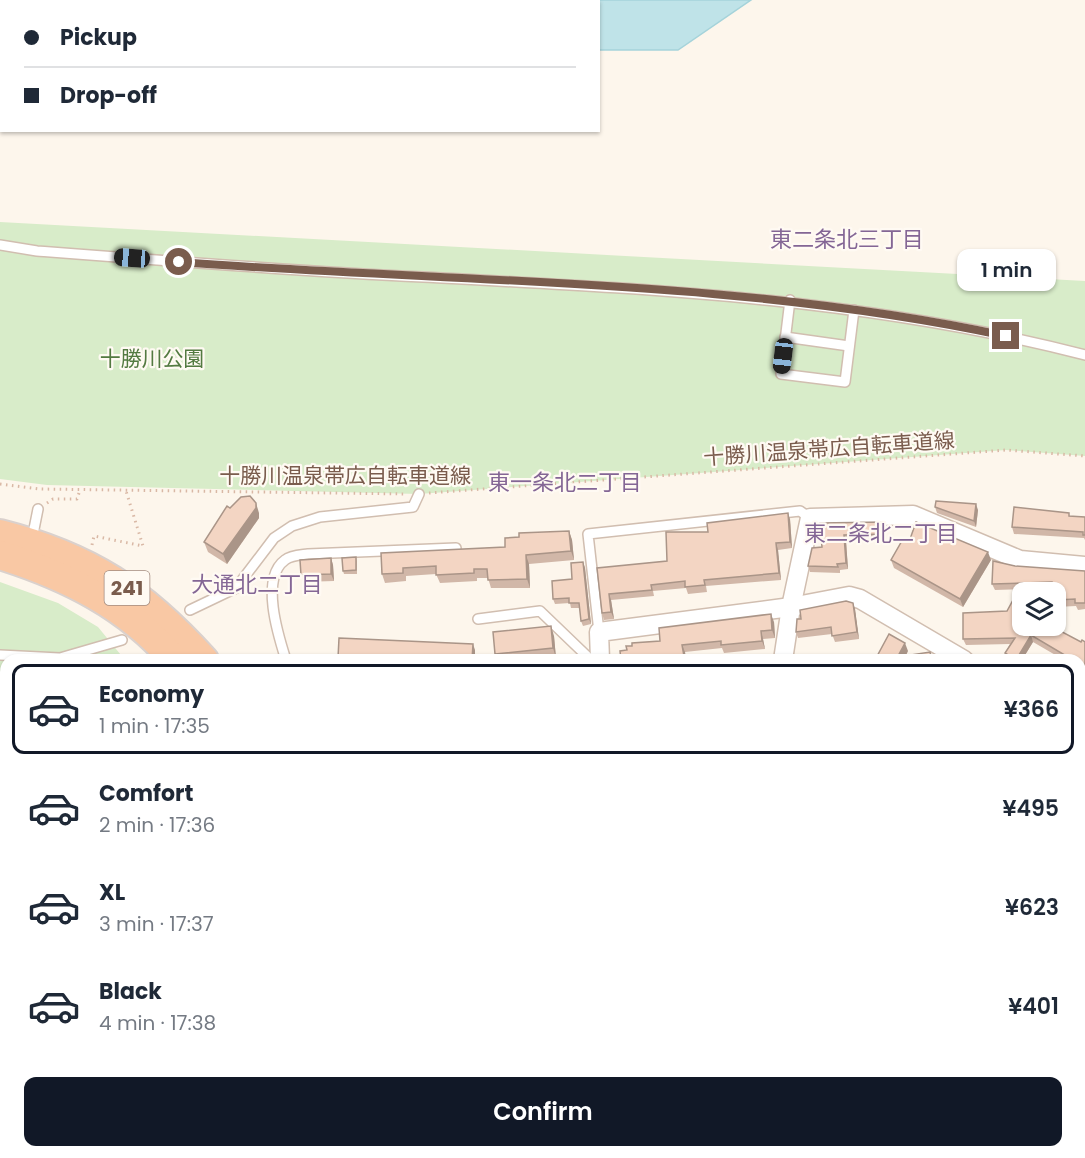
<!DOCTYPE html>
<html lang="en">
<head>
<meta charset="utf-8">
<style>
  :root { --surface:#fff; --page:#f2f2f3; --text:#1f2937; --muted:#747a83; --line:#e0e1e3; --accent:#111827 }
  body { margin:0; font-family:Poppins,"Noto Sans JP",sans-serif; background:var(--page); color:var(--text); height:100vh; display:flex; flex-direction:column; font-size:22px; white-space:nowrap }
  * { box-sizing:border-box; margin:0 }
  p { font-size:20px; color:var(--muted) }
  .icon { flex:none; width:33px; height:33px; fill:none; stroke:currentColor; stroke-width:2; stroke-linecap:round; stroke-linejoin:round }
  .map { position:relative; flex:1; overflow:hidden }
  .drawer { position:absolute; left:0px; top:654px; width:1086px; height:504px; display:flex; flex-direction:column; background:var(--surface); border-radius:18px 18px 0 0; box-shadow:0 2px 4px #0004 }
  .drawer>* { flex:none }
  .banner { position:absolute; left:0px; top:0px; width:600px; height:132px; box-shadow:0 2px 4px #0004; display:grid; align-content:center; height:132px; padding:0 24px; background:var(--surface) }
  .controls { position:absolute; left:1012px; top:582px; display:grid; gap:12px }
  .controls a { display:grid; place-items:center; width:54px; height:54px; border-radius:12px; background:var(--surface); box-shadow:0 2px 4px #0004; font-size:30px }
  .end { position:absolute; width:27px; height:27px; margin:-14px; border:8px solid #7a5c4d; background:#fff; box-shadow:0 0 0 3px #fff }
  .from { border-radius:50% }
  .bubble { position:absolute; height:42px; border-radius:12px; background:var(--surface); box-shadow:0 2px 4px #0004; font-size:20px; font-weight:600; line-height:42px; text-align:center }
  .car { position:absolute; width:18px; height:36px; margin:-18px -9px; border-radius:8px; box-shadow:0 0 4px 2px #0007; background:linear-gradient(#222 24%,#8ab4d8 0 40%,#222 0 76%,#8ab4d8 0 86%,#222 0) }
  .banner b { display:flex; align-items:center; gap:21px; height:57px; font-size:22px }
  .banner b+b { border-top:2px solid var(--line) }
  .banner i { width:15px; height:15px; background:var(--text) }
  ul { padding:10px 0 0; list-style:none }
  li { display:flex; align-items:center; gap:18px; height:90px; margin:0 12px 9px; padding:0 12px; border:3px solid transparent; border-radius:12px }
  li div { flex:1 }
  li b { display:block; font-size:22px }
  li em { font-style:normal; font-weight:600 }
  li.selected { border-color:var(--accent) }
  li>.icon { width:54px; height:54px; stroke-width:1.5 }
  .action { display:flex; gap:12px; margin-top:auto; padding:12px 24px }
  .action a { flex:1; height:69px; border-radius:12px; background:var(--accent); color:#fff; font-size:24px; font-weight:600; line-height:69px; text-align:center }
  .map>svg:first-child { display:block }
</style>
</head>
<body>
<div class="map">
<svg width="1085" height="1158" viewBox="0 0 1085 1158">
  <rect width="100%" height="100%" fill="#fdf6ec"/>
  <g fill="#d8ecc9">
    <path d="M0 222 1085 281V456L1006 450 419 494 47 485 0 479Z"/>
    <path d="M0 582 58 603 98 627 125 660H6V967L0 968Z"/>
  </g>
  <g fill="#bfe3e8" stroke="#a5d3da" stroke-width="1.5">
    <path d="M72 0H751L678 50H599L598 2Z"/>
    <path d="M1085 994V1116L1080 1134V1000Z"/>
    <path d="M1011 1152H1075L1073 1158H1010Z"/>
  </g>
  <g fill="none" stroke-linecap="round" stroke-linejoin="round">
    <defs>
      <g id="service">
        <path d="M0 245 37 251C166 261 294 271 423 277 648 289 865 298 1085 355"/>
        <path d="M790 300 781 374 845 382 854 310"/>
        <path d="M785 337 849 346"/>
        <path d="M32 539 38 509"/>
        <path d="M190 610 236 588 274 538 292 526 320 517 413 507 419 494"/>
        <path d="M478 619 540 611 591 660"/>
        <path d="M599 632 588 534 800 511 810 518"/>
        <path d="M0 655 60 658 122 640"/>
        <path d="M286 660C278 635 260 578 285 560 291 555 301 555 308 554L456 548"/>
        <path d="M178 1152 179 1158"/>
        <path d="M825 1152 826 1158"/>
        <path d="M433 1158V1152"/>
      </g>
      <g id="minor">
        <path d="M600 660 599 632 791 607 849 596 860 599 964 660"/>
        <path d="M783 660 791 607 810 518 913 515 1020 560 1085 566"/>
        <path d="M1080 728 1085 730"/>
        <path d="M1080 905 1085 897"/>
        <path d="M487 1152 488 1158"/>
        <path d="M734 1152V1158"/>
        <path d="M970 1158 971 1152"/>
      </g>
      <g id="trunk">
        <path d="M0 534C90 557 142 592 204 660"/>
        <path d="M0 555C67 576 128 606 174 660"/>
        <path d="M312 1152 313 1158"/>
        <path d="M340 1152 357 1158"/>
        <path d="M201 1158 261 1152"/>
      </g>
    </defs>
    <use href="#service" stroke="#d1beb0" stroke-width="12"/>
    <use href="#minor" stroke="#d1beb0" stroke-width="21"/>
    <use href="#trunk" stroke="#dad1cd" stroke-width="32"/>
    <g stroke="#d9b8a5" stroke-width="3" stroke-dasharray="1.5 4.5" stroke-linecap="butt">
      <path d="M0 484 40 489 407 494"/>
      <path d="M429 493 1006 450 1085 456"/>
      <path d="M47 503 53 499H77L80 490"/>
      <path d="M92 545 94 536 143 546 126 491"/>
      <path d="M285 1152V1158"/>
      <path d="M32 1158 86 1152"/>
    </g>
    <use href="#service" stroke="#fff" stroke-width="9"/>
    <use href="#minor" stroke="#fff" stroke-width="18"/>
    <use href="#trunk" stroke="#f9c8a4" stroke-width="28"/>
  </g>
  <g fill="#d1b7a8">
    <path d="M935 507 978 510 976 527 937 513Z"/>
    <path d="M230 508 259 513V518L227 564 208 552 204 542Z"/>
    <path d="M1070 516 1085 517V540L1084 538 1014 534 1012 527Z"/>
    <path d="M790 519 792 548 778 550 781 580 706 586 707 592 688 594 686 588 653 591 654 596 611 600 614 619 604 620 602 613 597 568 667 561 708 532Z"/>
    <path d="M884 522 886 528V540L846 541 848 569 840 570V573L810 572 808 566 822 547 820 523Z"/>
    <path d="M569 531 572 540 574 560 529 564 530 588H491L488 578H477V581L440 583 436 574 406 576V581L385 583 382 574 381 553 505 547 519 537Z"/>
    <path d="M909 542 991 560 963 607 894 568 891 560Z"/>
    <path d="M356 557 357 561V574H344L343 571Z"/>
    <path d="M331 558 333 565 334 581 303 582 301 575Z"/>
    <path d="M583 562 585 568 591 624 583 626 581 621 580 608H571L570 603 555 604 553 599 572 579Z"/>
    <path d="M1015 566 1085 571V609L1078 610 1076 606 1056 607V592L1053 588 995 590 992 584Z"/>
    <path d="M853 603 855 609 859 639 835 642 832 634 798 638 796 632 801 619Z"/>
    <path d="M774 622 775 638 763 639 765 649 724 653 722 648 685 652 686 660H621L627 650 660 641Z"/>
    <path d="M1023 626 1081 642H1085V672L1080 669V660H1064L1033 642 1022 660H1008L1005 653 1010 644 966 645 963 639Z"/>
    <path d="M554 636 556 658 535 660H497L495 654Z"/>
    <path d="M1085 682V718L1080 717V692Z"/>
    <path d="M0 707 6 709V942H0Z"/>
    <path d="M1080 766H1085V790L1080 791Z"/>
    <path d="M1085 822V848L1080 849V823Z"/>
    <rect x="0" y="995" width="6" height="79"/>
    <path d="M782 1152 818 1153 819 1155 822 1157 828 1155 914 1152 915 1158H783Z"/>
  </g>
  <g fill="#aa9588">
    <path d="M256 503 259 513V518L227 564 223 554Z"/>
    <path d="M976 504 978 510 976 527 974 521Z"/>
    <path d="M788 513 790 519 792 548 790 542Z"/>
    <path d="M884 522 886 528V540L884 534Z"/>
    <path d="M569 531 572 540 574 560 571 551Z"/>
    <path d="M844 535 846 541 848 569 846 563Z"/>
    <path d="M776 543 778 550 781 580 779 573Z"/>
    <path d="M988 552 991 560 963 607 960 599Z"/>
    <path d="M526 555 529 564 530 588 527 579Z"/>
    <path d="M331 558 333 565 334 581 331 574Z"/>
    <path d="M583 562 585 568 591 624 589 619Z"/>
    <path d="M609 594 611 600 614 619 611 612Z"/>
    <path d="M853 603 855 609 859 639 857 632Z"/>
    <path d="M771 614 774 622 775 638 772 630Z"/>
    <path d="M551 626 554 636 556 658 553 648Z"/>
    <path d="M761 631 763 639 765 649 762 641Z"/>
    <path d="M1031 635 1033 642 1022 660H1016Z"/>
    <path d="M905 643 908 651 904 660H899L898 656Z"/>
    <path d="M473 644 475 650V660H472Z"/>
    <path d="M682 645 685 652 686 660 684 656Z"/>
    <path d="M1084 736 1085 745 1080 753V742Z"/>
  </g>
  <g fill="#f3d5c3" stroke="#aa9588" stroke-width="1.5">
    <path d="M250 496 256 503V508L223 554 204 542 227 506 230 508 241 497Z"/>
    <path d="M936 501 976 504 974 521 935 507Z"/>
    <path d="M1014 507 1069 513V516L1085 517V535H1083V532L1012 527Z"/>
    <path d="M788 513 790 542 776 543 779 573 704 580 705 585 685 587V581L651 585 652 590 609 594 611 612 602 613 597 568 667 561 666 532H708L707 523Z"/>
    <path d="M884 522V534L844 535 846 563 837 564 838 567 808 566 812 548 822 547 820 523Z"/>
    <path d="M916 522 988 552 960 599 891 560 903 539 909 542Z"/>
    <path d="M569 531 571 551 526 555 527 579 488 580 487 569H474V573L436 575V566L403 568V573L382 574 381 553 505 547V538L519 537V533Z"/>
    <path d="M356 557V570L343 571 342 558Z"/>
    <path d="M331 558V574L301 575 300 560Z"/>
    <path d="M993 561 1015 566 1085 571V603H1075V599L1056 600V592H1053L1052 582 992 584Z"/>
    <path d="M583 562 589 619 581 621 579 603H569V598L553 599 552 581 572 579 571 563Z"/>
    <path d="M1013 600 1023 606V626H1051L1081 642 1082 640 1085 642V667L1080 664V660H1073L1031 635 1016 660 1005 653 1015 638 963 639V613L1007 611Z"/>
    <path d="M846 601 853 603 857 632 832 636 831 627 796 632 797 619H801L800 610Z"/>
    <path d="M771 614 772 630 761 631 762 641 721 645V641L682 645 684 656 654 659V660H621L620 651 627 650 626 646H632V643L660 641 659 628Z"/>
    <path d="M551 626 553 648 495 654 493 632Z"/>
    <path d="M889 634 905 643 898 656 902 655 899 660H875Z"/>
    <path d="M339 638 473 644 472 660H344V658H338Z"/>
    <path d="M930 652 931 656 938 655V660L947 659V660H911L910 655Z"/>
    <path d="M1085 682V709L1084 712 1080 711V692Z"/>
    <path d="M0 707H5L6 716V928L0 929Z"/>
    <path d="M1080 734 1084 736 1080 742Z"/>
    <path d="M1080 766H1085V783L1080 784Z"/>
    <path d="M1085 822V842L1080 843V823Z"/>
    <path d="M0 995H6V1060L0 1061Z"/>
    <path d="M571 1152H654L669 1158H569Z"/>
    <path d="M782 1152H817L818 1154 822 1157 828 1155V1152H912L913 1158H887V1155L853 1158 782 1157Z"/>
  </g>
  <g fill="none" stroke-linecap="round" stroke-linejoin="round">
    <path stroke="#7a5c4d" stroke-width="8" d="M179 262C455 283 735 278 1006 336"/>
  </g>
  <g text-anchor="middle" stroke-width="4.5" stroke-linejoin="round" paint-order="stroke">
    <rect fill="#fffaf3" stroke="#a28b7f" stroke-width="1.5" x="104.5" y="571" width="45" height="34" rx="4.5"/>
    <g font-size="20" font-weight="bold" fill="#7a5c4d">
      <text x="127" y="595">241</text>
    </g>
    <g font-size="21" fill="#537a41" stroke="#fffaf3">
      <text x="152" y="366">十勝川公園</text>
    </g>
    <g font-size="21" fill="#7a5c4d" stroke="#fffaf3">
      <text transform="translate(829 449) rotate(-4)" y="7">十勝川温泉帯広自転車道線</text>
      <text x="345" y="483">十勝川温泉帯広自転車道線</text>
    </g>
    <g font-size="22" fill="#846695" stroke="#fffaf3">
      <text x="847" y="247">東二条北三丁目</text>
      <text x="565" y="490">東一条北二丁目</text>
      <text x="881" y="541">東二条北二丁目</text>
      <text x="257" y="592">大通北二丁目</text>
    </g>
  </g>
</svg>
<div class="controls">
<a><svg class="icon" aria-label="layers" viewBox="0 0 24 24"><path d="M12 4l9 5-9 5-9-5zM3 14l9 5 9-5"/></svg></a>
</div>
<i class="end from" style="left:179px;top:262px"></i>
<i class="end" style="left:1006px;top:336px"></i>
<div class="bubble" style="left:957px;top:249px;width:99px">1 min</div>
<i class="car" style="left:132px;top:258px;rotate:274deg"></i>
<i class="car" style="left:783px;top:356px;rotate:187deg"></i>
<div class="banner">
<b><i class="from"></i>Pickup</b>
<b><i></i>Drop-off</b>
</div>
<section class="drawer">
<ul>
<li class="selected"><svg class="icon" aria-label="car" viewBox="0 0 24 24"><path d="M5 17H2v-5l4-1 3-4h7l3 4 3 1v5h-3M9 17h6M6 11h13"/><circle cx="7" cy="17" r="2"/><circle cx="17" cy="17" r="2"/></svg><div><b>Economy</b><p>1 min · 17:35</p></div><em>¥366</em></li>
<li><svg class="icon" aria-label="car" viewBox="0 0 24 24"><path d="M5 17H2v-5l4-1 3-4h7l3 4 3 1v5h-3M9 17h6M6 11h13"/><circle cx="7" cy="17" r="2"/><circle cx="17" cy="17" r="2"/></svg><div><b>Comfort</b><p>2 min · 17:36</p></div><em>¥495</em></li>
<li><svg class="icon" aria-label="car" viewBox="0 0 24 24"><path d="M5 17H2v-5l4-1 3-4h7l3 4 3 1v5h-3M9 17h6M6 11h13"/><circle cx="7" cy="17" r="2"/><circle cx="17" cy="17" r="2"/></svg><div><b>XL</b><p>3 min · 17:37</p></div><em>¥623</em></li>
<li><svg class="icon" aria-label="car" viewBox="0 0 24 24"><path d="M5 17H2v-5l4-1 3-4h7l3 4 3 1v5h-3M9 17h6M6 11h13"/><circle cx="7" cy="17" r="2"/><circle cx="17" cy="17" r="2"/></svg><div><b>Black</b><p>4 min · 17:38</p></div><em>¥401</em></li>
</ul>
<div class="action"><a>Confirm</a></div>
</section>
</div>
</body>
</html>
